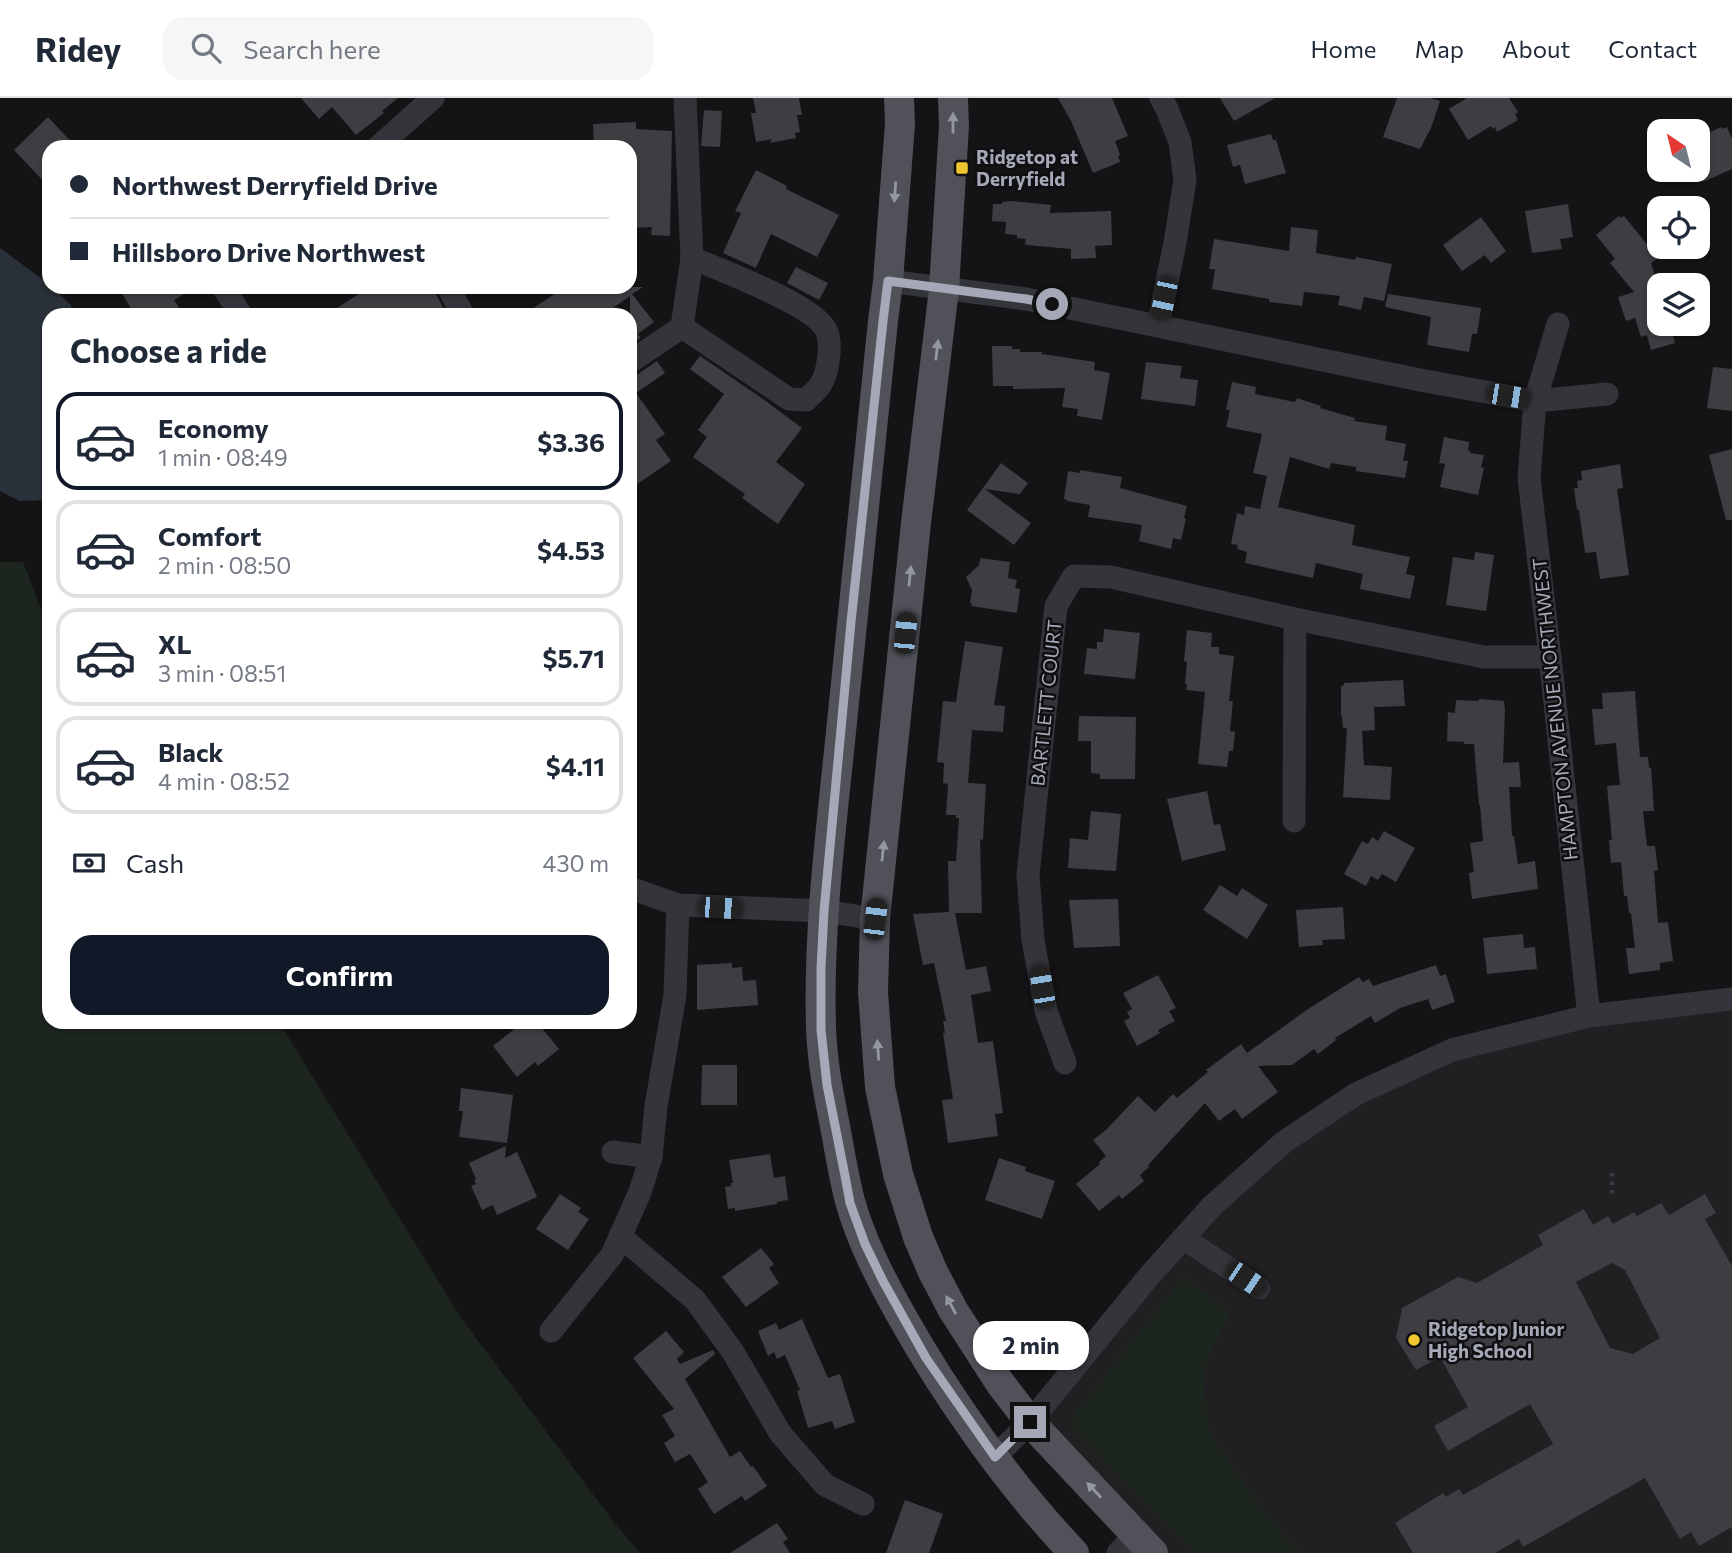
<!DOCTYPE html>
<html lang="en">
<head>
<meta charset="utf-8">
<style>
  :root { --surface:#fff; --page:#f6f6f7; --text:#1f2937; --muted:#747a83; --line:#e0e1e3; --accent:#111827 }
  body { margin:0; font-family:Commissioner,sans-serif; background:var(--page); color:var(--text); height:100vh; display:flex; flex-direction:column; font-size:26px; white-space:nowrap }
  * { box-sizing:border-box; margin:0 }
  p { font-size:23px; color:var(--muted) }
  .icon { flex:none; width:38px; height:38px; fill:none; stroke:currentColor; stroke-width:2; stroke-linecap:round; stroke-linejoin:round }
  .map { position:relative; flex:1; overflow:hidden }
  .sheet { position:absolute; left:42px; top:210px; width:595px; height:721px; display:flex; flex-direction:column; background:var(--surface); border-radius:21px; box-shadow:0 2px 5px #0004 }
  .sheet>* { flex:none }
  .banner { position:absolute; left:42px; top:42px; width:595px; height:154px; border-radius:21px; box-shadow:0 2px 5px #0004; display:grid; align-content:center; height:154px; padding:0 28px; background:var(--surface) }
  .needle { width:46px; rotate:325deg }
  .buttons { position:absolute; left:1647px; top:21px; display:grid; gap:14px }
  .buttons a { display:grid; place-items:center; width:63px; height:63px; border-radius:14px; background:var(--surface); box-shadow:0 2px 5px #0004; font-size:35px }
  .end { position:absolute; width:32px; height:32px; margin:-16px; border:9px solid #a5a8b6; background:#111; box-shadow:0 0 0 4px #111 }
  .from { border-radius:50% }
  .bubble { position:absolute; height:49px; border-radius:21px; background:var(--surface); box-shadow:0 2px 5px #0004; font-size:23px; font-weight:700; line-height:49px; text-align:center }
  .car { position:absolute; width:21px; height:42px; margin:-21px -10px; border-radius:9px; box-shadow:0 0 5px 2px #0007; background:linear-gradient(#222 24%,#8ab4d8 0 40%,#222 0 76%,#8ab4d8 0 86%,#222 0) }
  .banner b { display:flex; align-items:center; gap:24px; height:66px; font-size:26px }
  .banner b+b { border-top:2px solid var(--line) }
  .banner i { width:18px; height:18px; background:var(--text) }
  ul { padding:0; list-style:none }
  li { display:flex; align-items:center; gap:21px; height:98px; margin:0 14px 10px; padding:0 14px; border:4px solid var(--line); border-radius:21px }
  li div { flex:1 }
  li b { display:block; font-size:26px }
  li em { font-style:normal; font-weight:700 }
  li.selected { border-color:var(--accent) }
  li>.icon { width:63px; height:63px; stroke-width:1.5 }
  h2 { padding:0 28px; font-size:32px; line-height:84px }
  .pay { display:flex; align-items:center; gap:18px; height:77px; padding:0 28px; font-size:26px }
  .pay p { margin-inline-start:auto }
  .button { display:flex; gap:14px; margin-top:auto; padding:14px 28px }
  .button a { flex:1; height:80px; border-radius:21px; background:var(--accent); color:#fff; font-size:28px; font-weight:700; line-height:80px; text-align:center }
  header { display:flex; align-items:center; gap:42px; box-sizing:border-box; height:98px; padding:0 35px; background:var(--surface); border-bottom:2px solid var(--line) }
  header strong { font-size:33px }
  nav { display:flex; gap:38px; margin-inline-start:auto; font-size:24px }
  .search { width:490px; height:63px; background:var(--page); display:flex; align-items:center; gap:18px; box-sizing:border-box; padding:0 24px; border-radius:21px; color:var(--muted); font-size:26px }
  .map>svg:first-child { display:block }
</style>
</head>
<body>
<header>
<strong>Ridey</strong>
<div class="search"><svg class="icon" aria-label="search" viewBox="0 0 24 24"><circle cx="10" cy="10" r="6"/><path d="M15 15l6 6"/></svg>Search here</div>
<nav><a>Home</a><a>Map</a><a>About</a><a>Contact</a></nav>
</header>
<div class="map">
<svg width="1732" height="1455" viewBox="0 0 1732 1455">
  <rect width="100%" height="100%" fill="#141315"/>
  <path fill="#201f22" d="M1732 901V1455H1153L1030 1324 1284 1044 1452 952Z"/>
  <g fill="#1d251f">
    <path d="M0 464H23L49 531V924H279L461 1220 616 1427 640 1455H0Z"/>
    <path d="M1183 1179 1230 1214 1202 1275 1210 1335 1266 1416 1300 1455H1195L1072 1331 1074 1317Z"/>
  </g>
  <path fill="#2a3039" d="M0 150 49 186V189H52L70 206 76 217H49V402L19 403 0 393Z"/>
  <g fill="#3e3d42" fill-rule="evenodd">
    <path d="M301 0H398L382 13 384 15 356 37 332 9 319 21Z"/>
    <path d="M753 0H799L802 17H797L800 34 795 35 796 40 770 45 772 41 756 44 751 15H756Z"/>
    <path d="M1058 0H1112L1128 38 1115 43 1120 57 1118 58 1120 64 1093 75 1071 23Z"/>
    <path d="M1220 0H1275L1234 23Z"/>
    <path d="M1397 0H1430L1440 3 1431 30 1420 51 1383 39Z"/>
    <path d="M1467 0H1509L1518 14 1515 16 1518 22 1497 34 1495 29 1493 31 1491 28 1468 42 1449 11Z"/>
    <path d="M704 12 722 13 720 49 701 48Z"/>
    <path d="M48 19 76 49H49V89L14 52Z"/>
    <path d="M636 24V31L672 33 670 138 651 137 652 129 630 130V49H594L593 26Z"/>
    <path d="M1721 29 1723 31 1727 29 1732 41V71L1703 84 1698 72V40Z"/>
    <path d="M1271 36 1273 42H1276L1286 75 1245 86 1240 67 1233 69 1227 47Z"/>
    <path d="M756 72 787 88 786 91 839 117 817 159 771 136 756 170 723 155 741 115 735 113Z"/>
    <path d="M1011 103 1051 107 1050 115 1111 113 1112 147 1095 148 1096 160 1071 161V151L1027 147 1025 146 1026 141 1017 140V137L1005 136 1006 124 992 123 993 106H1002V104Z"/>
    <path d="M1568 106 1573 139 1560 141 1562 151 1532 155 1525 113Z"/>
    <path d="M1619 118 1621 120 1624 118 1658 160 1651 165 1659 191V226H1670L1675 245 1651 252 1647 237 1641 239 1635 220 1626 223 1618 199 1634 194 1610 165 1615 161 1596 137Z"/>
    <path d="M1481 119 1506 153 1491 165 1485 157 1462 173 1443 147Z"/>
    <path d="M1291 129 1318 132 1316 155 1355 162 1356 159 1392 166 1384 203 1364 199 1361 212 1338 207 1340 198 1304 194 1302 208 1269 204V201L1212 191 1215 171H1209L1214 141 1289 153Z"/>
    <path d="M796 169 828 185 819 202 787 185Z"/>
    <path d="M118 189H196L174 202 184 217H135Z"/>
    <path d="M370 189H434L436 196 445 213 439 217H326Z"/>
    <path d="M565 189H643L632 196 654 224 638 236 641 240 630 247V198L603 217H523Z"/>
    <path d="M1388 196 1481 210 1477 236H1472L1469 254 1427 247 1431 219 1385 209Z"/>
    <path d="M992 248H1012V251H1020V254H1042V256L1095 264 1094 272 1110 275 1102 322 1077 318 1078 311 1062 309 1065 290 1013 291V288H993Z"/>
    <path d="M700 258 763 301 802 330 776 364 805 386 778 426 742 400 745 396 693 359 707 339 698 332 724 296 690 271Z"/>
    <path d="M657 263 665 275 636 295 665 336 656 342 671 363 630 391V278L638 276Z"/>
    <path d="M1146 264 1182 268 1180 280 1198 282 1195 308 1141 301Z"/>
    <path d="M1713 269 1732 271V313L1707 310Z"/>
    <path d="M1232 284 1256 289 1255 296 1295 304 1297 300 1321 308 1320 310 1355 320 1354 323 1387 328 1385 342 1406 346 1403 363H1408L1405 380 1356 373V369L1331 365 1329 371 1290 359 1278 409 1355 427 1352 447 1410 459 1406 476 1415 478 1410 501 1360 491 1363 476 1316 465 1313 480 1245 465 1247 454 1237 451 1238 447 1231 446 1237 415 1244 417 1245 408 1260 411 1267 378 1253 375 1262 336 1226 329 1230 312H1226Z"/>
    <path d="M1444 339 1469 344 1468 352 1470 353V355L1484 357 1481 369 1484 370 1478 397 1440 389 1445 366 1439 365Z"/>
    <path d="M1732 351V422H1726L1709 357Z"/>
    <path d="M1001 365 1028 385 1020 396 985 391 1031 425 1014 447 967 412Z"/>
    <path d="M1620 366 1623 390 1617 391 1629 477 1600 481 1596 454 1585 455 1579 412H1577L1574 390H1578L1577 383 1582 382 1581 373Z"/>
    <path d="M1080 372 1122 379 1120 390 1187 408 1184 420 1186 421 1181 442 1173 440 1171 451 1139 443 1142 427 1088 419 1090 407 1067 403V402L1064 401 1068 373 1080 375Z"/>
    <path d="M1475 454 1494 457 1486 513 1446 507 1453 459 1474 462Z"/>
    <path d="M980 460 1010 464 1008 480 1017 482 1015 490 1020 491 1017 515 971 508 972 505H970L972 492 966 479 979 467Z"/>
    <path d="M1104 531 1140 535 1135 581 1084 576 1087 550 1097 551V544H1103Z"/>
    <path d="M1187 532 1212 535 1211 549H1219V556L1234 558 1229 603H1233L1230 633 1235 634 1233 653H1229L1227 669 1198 666 1205 594 1186 592 1187 586H1185L1187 564 1184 563Z"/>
    <path d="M965 543 1003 549 994 607 1005 608 1003 634 972 632 968 685 986 686 983 742 980 741 982 815H955L966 872 986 868 991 893 971 897 978 945 993 943 1003 1015 995 1016 998 1038 948 1045 942 1002 953 1001 943 935H945L943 923H946L934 865 923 867 913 816 949 814 948 763H956L959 720H956V717H946L948 686 943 685 944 665 937 664 943 603 956 604Z"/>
    <path d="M1403 582 1405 608 1374 609 1375 632 1362 633 1364 667 1392 669 1390 702 1343 699 1347 630H1343L1342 618H1341V588L1344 587V585Z"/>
    <path d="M1635 593 1640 659H1648L1649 670H1651L1654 713H1643L1647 748H1655L1658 772 1654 773 1658 825 1668 824 1673 863 1660 865V872L1629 876 1626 850H1635L1631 815H1629L1627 798H1624L1621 764 1611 765 1609 742H1612L1607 688 1620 687 1616 645 1595 647 1592 611H1603L1602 595Z"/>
    <path d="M1479 601 1504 603 1505 612 1503 665 1519 664 1521 689H1509L1512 738H1514L1518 766 1535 763 1538 791 1472 801 1469 775 1474 774 1470 745 1483 743 1480 707H1479L1474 646H1464V644L1447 643 1448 614 1455 615 1456 602 1478 603Z"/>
    <path d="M1079 618 1136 619 1135 681H1100V676L1091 675V643H1078Z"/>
    <path d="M1207 693 1214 727 1220 726 1226 752 1182 763 1167 701Z"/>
    <path d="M1091 713 1121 716 1116 773 1068 770 1070 740 1088 742Z"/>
    <path d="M1384 733 1415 750 1396 784 1382 776 1378 782 1371 778 1366 788 1344 776 1362 743 1368 746 1372 739 1378 743Z"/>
    <path d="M1220 787 1237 798 1242 790 1268 807 1247 841 1203 812Z"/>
    <path d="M1118 801 1120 848 1074 850 1069 802Z"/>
    <path d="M1343 809 1345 841 1322 842 1323 847 1299 849 1296 812Z"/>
    <path d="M1523 836 1524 850 1535 849 1537 871 1487 876 1483 840Z"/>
    <path d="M732 865V870L742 869 743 883 756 882 758 907 697 912V867Z"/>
    <path d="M1436 867 1440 878 1446 876 1455 904 1432 912 1428 901 1400 910 1375 925 1371 918 1335 940 1336 942 1318 956 1314 951 1292 967 1258 968 1278 994 1242 1021 1235 1011 1219 1023 1205 1005 1148 1067 1149 1069 1140 1077 1144 1083 1122 1101 1119 1097 1099 1113 1076 1086 1100 1066 1099 1064 1106 1058 1093 1042 1107 1031 1138 998 1155 1014 1173 996 1177 1000 1208 974 1206 972 1241 946 1247 955 1308 911 1359 879 1363 884 1369 881 1373 888Z"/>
    <path d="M1158 877 1176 910 1169 913 1175 923 1158 932 1160 935 1137 948 1124 923 1130 920 1127 914 1132 911 1123 895Z"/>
    <path d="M523 924H537L559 951 538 968 535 964 517 979 493 948Z"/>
    <path d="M702 967H737V1007H701Z"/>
    <path d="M461 990 513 997 507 1045 459 1039 463 1013H459Z"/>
    <path d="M506 1048 505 1060 517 1054 537 1099 497 1117 493 1107 482 1112 471 1088 476 1086 474 1082 476 1081 469 1065Z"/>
    <path d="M770 1056 774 1080 785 1078 788 1102 777 1104V1106L735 1113V1110L728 1111 725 1089 731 1088V1085H733L729 1062Z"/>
    <path d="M999 1060 1026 1069 1025 1073 1055 1083 1042 1121 985 1102Z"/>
    <path d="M560 1096 581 1110 578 1114 589 1121 568 1152 536 1131Z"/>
    <path d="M1705 1096 1716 1115 1705 1121 1732 1168V1429L1699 1448 1691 1434 1680 1441 1645 1380 1523 1449 1519 1441 1495 1455H1413L1395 1425 1443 1395 1446 1399 1459 1391 1463 1397 1553 1346 1530 1306 1448 1353 1434 1328 1468 1309 1440 1259 1416 1272 1396 1240 1402 1210 1458 1179 1477 1185 1543 1147 1538 1137 1584 1111 1593 1127 1608 1118 1613 1126 1634 1114 1637 1118 1661 1105 1669 1117ZM1612 1165 1625 1172 1660 1240 1633 1256 1610 1250 1576 1184Z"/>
    <path d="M761 1150 774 1166 769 1170 779 1185 746 1209 722 1179Z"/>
    <path d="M802 1221 828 1280 840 1276 855 1324 835 1331 832 1323 808 1330 797 1293 800 1292 785 1257 777 1261 774 1254 768 1258 758 1233 776 1225 779 1232Z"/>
    <path d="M666 1233 684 1254 677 1261 680 1266 713 1252 715 1256 685 1281 730 1359 740 1353 751 1369 753 1368 767 1388 745 1403 742 1398 714 1416 698 1391 708 1384 690 1356 675 1364 664 1345 675 1338 662 1317 674 1311 633 1260Z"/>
    <path d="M905 1402 943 1416 929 1455H886Z"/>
    <path d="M777 1425 788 1441 783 1444 790 1455H730Z"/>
  </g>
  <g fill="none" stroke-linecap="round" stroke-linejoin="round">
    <path stroke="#3a3b41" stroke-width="4.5" stroke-dasharray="3.5 5" stroke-linecap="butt" d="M1612 1075V1098"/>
    <g stroke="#34353a" stroke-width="23">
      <path d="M378 49 433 0"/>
      <path d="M888 183 1026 201 1420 282 1535 303 1607 296"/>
      <path d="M223 189 241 217"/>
      <path d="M448 189 463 217"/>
      <path d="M1558 226 1535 303 1529 380 1550 559 1589 918"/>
      <path d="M1158 227 1175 145 1185 82 1180 44 1167 11 1161 0"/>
      <path d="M682 229 789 301 806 302C811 297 817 292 821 286 828 274 832 248 827 234 818 208 720 172 692 160"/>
      <path d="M630 264 682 229 692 160 685 0"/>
      <path d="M1294 723 1295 521"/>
      <path d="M630 790 678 807 824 813 875 821"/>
      <path d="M1065 965 1046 913 1033 842 1028 777 1056 508 1074 478 1111 479 1295 521 1484 559H1550"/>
      <path d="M613 1054 651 1059"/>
      <path d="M620 1138 695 1202 733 1254 780 1335 825 1387 863 1406"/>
      <path d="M1183 1140 1259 1190"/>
      <path d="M551 1233 612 1157 640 1094 651 1059 656 1008 675 897 678 807"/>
      <path d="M995 1359 1030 1324 1150 1177 1212 1108 1284 1044 1356 996 1452 952 1589 918 1732 901"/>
      <path d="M1118 1455 1136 1436"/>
    </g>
    <g stroke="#505159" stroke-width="30">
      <path d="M899 0 900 26 888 183 883 223C868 360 854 497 841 634 831 732 818 831 821 929 822 964 829 998 836 1033 840 1056 844 1080 850 1103 861 1143 881 1181 901 1217 947 1299 1009 1387 1074 1455"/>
      <path d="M953 0 954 28 944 191 916 425 875 821 873 894 880 989 898 1076 918 1139 933 1174 953 1212 1000 1285 1030 1324 1153 1455"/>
    </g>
  </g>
  <defs><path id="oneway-solid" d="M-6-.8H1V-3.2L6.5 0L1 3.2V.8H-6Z" transform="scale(1.75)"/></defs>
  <g fill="#9497a3">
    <use href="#oneway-solid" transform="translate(953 25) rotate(-90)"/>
    <use href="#oneway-solid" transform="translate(895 94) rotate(94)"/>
    <use href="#oneway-solid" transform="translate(937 252) rotate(-83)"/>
    <use href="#oneway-solid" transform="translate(910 478) rotate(-84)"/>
    <use href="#oneway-solid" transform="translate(883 753) rotate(-84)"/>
    <use href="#oneway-solid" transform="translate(878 952) rotate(-94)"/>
    <use href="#oneway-solid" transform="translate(951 1207) rotate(-118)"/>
    <use href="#oneway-solid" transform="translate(1094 1392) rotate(-133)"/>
  </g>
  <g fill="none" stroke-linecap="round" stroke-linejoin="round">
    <path stroke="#a5a8b6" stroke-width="9" d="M1030 1324 995 1359 926 1260 883 1183 865 1146 850 1105 846 1083 827 987 821 932V870L824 813 851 524 883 223 888 183 1026 201 1052 206"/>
  </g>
  <g fill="#f2c62e" stroke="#0f0e10" stroke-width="2.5">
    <rect x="955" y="63" width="14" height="14" rx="3.5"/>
    <circle cx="1414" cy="1242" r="7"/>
  </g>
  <g text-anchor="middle" stroke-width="5" stroke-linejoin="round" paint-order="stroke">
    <g font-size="19" font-weight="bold" fill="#a5a8b6" stroke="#0f0e10" text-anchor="start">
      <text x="976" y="66">Ridgetop at<tspan x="976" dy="22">Derryfield</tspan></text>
      <text x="1428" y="1238">Ridgetop Junior<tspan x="1428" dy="22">High School</tspan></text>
    </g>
    <g font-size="19" fill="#a5a8b6" stroke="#0f0e10">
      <text transform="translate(1046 605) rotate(-84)" y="7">BARTLETT COURT</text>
      <text transform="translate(1555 611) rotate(-96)" y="7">HAMPTON AVENUE NORTHWEST</text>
    </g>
  </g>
</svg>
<div class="buttons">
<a><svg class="needle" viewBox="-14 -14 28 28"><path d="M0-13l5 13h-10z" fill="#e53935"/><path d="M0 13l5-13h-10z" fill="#747a83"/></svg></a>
<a><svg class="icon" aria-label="locate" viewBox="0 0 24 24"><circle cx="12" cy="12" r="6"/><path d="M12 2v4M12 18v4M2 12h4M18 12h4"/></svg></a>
<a><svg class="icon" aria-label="layers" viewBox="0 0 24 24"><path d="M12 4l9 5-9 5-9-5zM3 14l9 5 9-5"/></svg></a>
</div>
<i class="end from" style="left:1052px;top:206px"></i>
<i class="end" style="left:1030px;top:1324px"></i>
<div class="bubble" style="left:973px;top:1223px;width:116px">2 min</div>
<i class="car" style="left:1164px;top:200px;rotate:192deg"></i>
<i class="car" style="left:1508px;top:298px;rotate:99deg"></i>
<i class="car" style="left:905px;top:535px;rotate:5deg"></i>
<i class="car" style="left:720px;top:810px;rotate:93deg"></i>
<i class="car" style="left:875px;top:821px;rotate:7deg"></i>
<i class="car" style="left:1042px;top:889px;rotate:350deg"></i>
<i class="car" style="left:1246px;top:1181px;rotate:124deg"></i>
<div class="banner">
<b><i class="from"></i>Northwest Derryfield Drive</b>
<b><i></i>Hillsboro Drive Northwest</b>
</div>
<section class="sheet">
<h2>Choose a ride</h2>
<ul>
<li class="selected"><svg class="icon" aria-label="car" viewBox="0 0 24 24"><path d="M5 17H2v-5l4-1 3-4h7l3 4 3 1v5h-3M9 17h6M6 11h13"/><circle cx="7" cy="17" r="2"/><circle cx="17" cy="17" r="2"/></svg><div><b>Economy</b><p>1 min · 08:49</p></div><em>$3.36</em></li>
<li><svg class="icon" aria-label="car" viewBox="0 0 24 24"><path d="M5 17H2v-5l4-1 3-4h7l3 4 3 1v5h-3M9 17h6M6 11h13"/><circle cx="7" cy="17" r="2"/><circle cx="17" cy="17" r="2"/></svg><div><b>Comfort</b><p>2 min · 08:50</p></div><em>$4.53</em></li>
<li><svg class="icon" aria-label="car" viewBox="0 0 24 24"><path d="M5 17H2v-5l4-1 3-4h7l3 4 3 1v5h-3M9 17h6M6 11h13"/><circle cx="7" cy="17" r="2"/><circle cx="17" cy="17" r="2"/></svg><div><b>XL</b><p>3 min · 08:51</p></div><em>$5.71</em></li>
<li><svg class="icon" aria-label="car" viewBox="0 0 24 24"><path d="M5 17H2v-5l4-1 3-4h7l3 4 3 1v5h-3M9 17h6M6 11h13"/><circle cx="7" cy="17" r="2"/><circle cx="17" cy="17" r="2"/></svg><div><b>Black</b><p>4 min · 08:52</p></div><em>$4.11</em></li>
</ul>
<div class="pay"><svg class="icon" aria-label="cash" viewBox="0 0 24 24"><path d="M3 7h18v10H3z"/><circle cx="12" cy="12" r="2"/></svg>Cash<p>430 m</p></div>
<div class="button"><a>Confirm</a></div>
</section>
</div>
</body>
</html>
